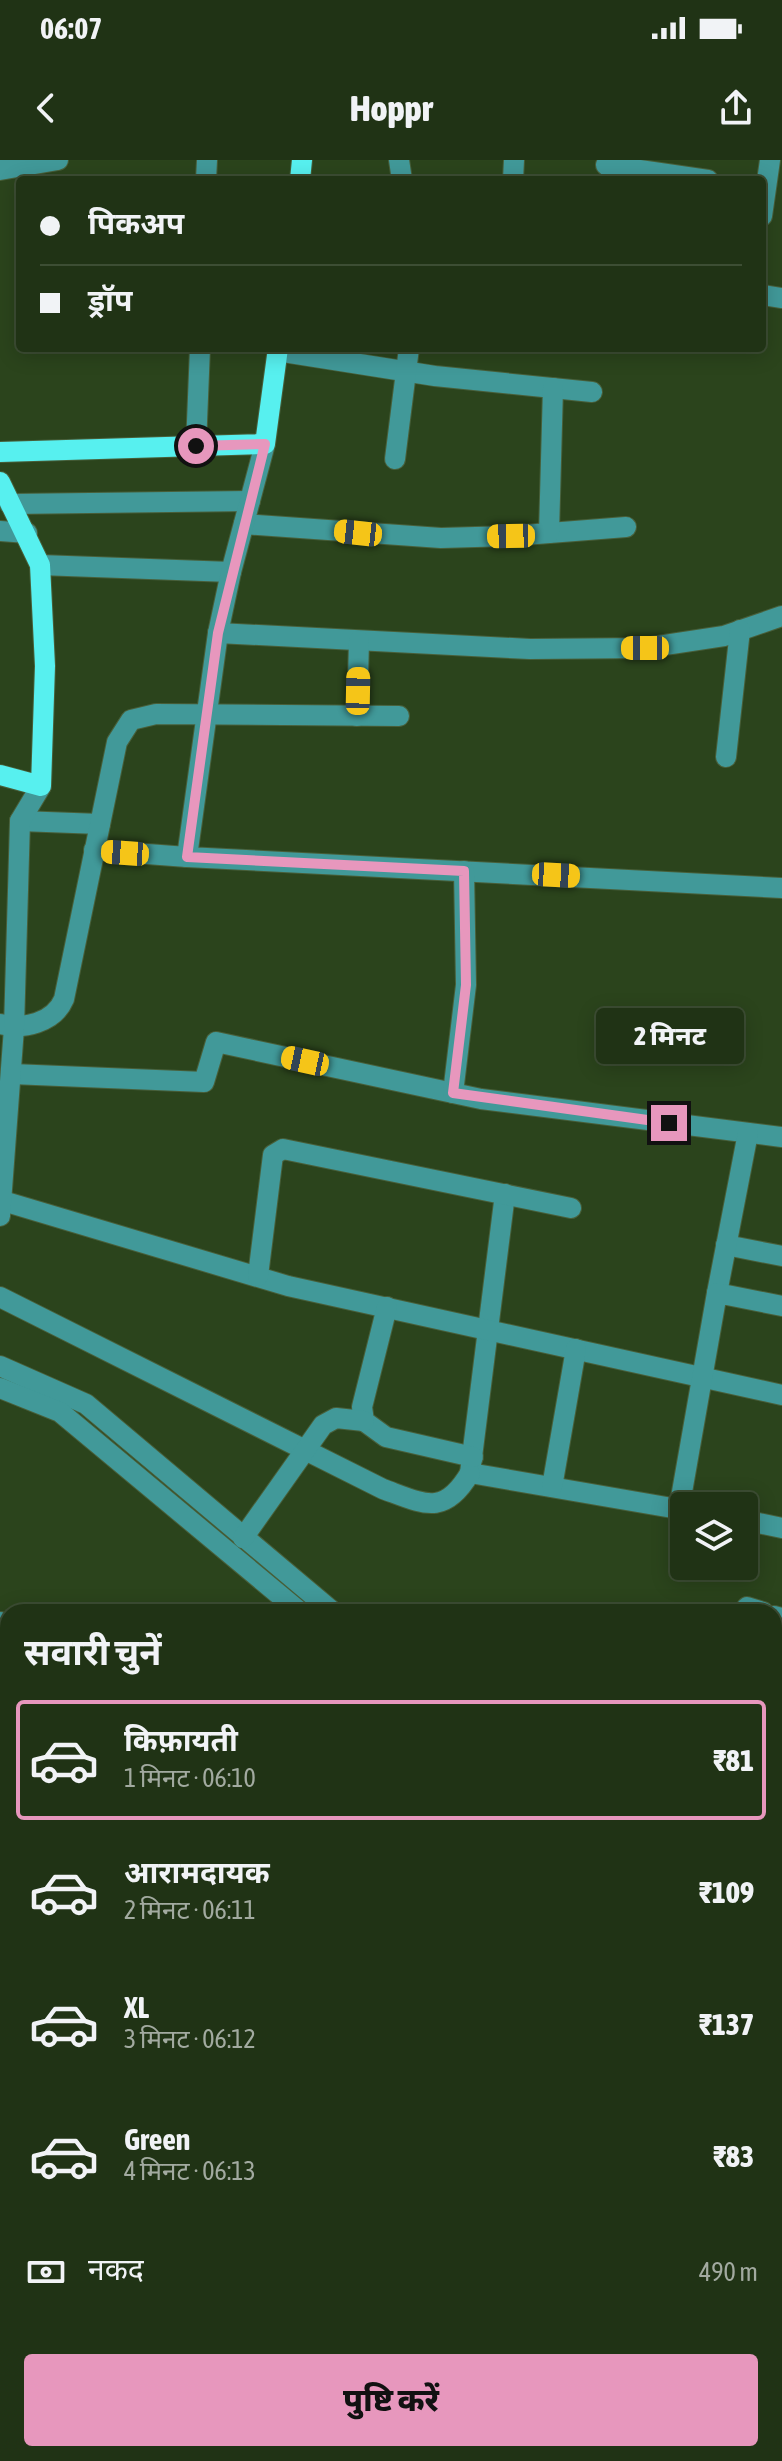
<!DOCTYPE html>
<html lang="hi">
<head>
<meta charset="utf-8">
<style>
  :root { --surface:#203315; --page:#283b1e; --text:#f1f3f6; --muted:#a2aaa0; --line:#3d4e34; --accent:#e797bd }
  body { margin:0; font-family:"Asap Condensed","Noto Sans Devanagari",sans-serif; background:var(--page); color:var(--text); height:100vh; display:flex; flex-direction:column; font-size:30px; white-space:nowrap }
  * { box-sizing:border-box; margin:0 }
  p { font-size:26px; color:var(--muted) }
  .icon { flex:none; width:44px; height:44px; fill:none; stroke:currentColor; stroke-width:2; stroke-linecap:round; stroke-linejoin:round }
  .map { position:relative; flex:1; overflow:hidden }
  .side { position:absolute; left:0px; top:1444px; width:782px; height:858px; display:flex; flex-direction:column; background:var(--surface); border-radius:24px 24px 0 0; box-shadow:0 4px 20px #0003,0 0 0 2px var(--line) }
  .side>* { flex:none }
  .banner { position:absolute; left:16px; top:16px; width:750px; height:176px; border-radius:8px; box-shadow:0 4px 20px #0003,0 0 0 2px var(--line); display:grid; align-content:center; height:176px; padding:0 24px; background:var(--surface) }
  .tools { position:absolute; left:670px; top:1332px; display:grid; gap:16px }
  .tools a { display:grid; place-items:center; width:88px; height:88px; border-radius:8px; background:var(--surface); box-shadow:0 4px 20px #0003,0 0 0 2px var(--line); font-size:40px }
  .end { position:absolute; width:36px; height:36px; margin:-18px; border:10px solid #e797bd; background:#111; box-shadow:0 0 0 4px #111 }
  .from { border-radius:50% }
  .bubble { position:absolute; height:56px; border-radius:8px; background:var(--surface); box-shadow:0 4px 20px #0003,0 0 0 2px var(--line); font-size:26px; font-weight:800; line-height:56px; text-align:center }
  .car { position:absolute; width:24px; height:48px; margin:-24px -12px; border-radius:10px; box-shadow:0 0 6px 2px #0007; background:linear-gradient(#f5c518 24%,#345 0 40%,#f5c518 0 76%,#345 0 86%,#f5c518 0) }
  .banner b { display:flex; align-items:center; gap:28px; height:76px; font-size:30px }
  .banner b+b { border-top:2px solid var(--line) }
  .banner i { width:20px; height:20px; background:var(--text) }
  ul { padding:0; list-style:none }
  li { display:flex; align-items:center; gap:24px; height:120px; margin:0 16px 12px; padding:0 8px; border:4px solid transparent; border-radius:8px }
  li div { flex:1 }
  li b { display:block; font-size:30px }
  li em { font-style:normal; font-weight:800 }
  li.active { border-color:var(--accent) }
  li>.icon { width:72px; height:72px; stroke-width:1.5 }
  h2 { padding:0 24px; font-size:36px; line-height:96px }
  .pay { display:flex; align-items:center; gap:20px; height:88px; padding:0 24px; font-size:30px }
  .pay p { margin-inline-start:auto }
  .button { display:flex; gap:16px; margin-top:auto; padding:16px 24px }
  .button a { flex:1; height:92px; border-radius:8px; background:var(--accent); color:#111; font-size:32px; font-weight:800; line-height:92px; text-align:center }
  .status { display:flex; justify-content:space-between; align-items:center; height:56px; padding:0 40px; background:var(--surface); direction:ltr }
  .status svg { height:22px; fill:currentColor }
  header { display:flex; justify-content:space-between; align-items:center; height:104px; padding:0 24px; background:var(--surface); font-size:36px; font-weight:800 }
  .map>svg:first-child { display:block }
</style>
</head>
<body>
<div class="status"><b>06:07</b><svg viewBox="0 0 49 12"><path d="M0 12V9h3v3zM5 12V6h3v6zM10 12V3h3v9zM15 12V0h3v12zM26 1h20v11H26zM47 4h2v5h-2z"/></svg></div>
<header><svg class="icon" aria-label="back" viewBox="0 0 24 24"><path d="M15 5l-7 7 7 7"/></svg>Hoppr<svg class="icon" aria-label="share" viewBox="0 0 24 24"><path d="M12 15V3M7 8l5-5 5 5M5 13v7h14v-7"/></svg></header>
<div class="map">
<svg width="782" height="2301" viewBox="0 0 782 2301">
  <rect width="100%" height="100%" fill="#2b441c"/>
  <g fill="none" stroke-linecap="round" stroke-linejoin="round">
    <defs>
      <g id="minor">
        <path d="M399 0 402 20"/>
        <path d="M606 5 708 20"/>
        <path d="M0 10 58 0"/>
        <path d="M206 20 207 0"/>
        <path d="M513 20 514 0"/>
        <path d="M762 56 770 0"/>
        <path d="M762 135 782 138"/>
        <path d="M277 191 435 216 592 232"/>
        <path d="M196 286 200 188"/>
        <path d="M395 299 409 188"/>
        <path d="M10 344 250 341"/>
        <path d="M244 364 441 378 511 376 626 367"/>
        <path d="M0 371 27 373"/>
        <path d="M549 373 553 228"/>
        <path d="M40 405 231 412 265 284"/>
        <path d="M231 412 218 473 187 697 782 728"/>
        <path d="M218 473 530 489 645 488 724 476 782 456"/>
        <path d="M357 556 359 481"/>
        <path d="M726 597 740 470"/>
        <path d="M20 661 100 664"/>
        <path d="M94 690 187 697"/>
        <path d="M0 864C23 870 54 863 64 839L117 582 131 560 156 554 399 556"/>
        <path d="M12 914 204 922 216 882 481 939 782 977"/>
        <path d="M453 933 466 825 464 711"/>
        <path d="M505 1034 470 1313 684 1350"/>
        <path d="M3 1041 288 1126 782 1235"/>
        <path d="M0 1056 14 868 20 661 41 626"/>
        <path d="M726 1085 782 1096"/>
        <path d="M258 1116 272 1003 273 995 283 989 571 1048"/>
        <path d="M717 1133 748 973"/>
        <path d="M0 1137 383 1329C424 1344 444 1357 470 1313"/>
        <path d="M387 1147 362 1247 364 1261 386 1277 473 1297"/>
        <path d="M0 1206 86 1244 333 1452"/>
        <path d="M0 1228 60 1252 300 1452"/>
        <path d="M552 1327 576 1189"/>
        <path d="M679 1349 717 1133 782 1146"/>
        <path d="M744 1360 782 1368"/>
        <path d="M243 1378 323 1265 336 1258 364 1261"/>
        <path d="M747 1447 763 1452"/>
        <path d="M774 1456 782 1458"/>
        <path d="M0 1462 8 1464"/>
        <path d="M774 1644 782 1646"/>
        <path d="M0 1647H8"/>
        <path d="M774 1664 782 1666"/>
        <path d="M774 1819H782"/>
        <path d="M0 2012 8 1981"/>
        <path d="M774 2050 775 2027"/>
        <path d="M0 2066 8 2069"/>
        <path d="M774 2089H782"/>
        <path d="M0 2143 8 2141"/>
        <path d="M774 2242 782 2243"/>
        <path d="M0 2279 8 2278"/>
        <path d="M111 2294V2301"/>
        <path d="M439 2294V2301"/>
        <path d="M696 2294 740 2301"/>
        <path d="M232 2301 233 2294"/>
      </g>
      <g id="major">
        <path d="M300 20 302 0"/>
        <path d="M0 292 265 284 278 188"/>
        <path d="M0 322 40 405 45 506 41 626 0 615"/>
      </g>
    </defs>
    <use href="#minor" stroke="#485f3a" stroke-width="22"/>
    <use href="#major" stroke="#485f3a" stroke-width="22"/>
    <use href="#minor" stroke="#419999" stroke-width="20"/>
    <use href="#major" stroke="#57f0ef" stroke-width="20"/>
  </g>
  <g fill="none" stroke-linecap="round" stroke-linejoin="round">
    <path stroke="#e797bd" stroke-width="10" d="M196 286 265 284 218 473 187 697 464 711 466 825 453 933 669 963"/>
  </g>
</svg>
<div class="tools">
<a><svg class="icon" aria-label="layers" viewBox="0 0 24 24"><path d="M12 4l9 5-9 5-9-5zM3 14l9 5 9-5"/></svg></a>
</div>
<i class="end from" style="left:196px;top:286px"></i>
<i class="end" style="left:669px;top:963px"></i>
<div class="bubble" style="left:596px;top:848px;width:148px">2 मिनट</div>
<i class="car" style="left:358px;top:373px;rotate:276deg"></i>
<i class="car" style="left:511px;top:376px;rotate:269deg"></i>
<i class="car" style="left:645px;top:488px;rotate:270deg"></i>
<i class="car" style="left:358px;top:531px;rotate:1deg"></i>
<i class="car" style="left:125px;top:693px;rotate:274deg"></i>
<i class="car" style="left:556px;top:715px;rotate:93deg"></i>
<i class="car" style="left:305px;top:901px;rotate:282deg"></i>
<div class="banner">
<b><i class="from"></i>पिकअप</b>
<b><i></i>ड्रॉप</b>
</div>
<section class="side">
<h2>सवारी चुनें</h2>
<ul>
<li class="active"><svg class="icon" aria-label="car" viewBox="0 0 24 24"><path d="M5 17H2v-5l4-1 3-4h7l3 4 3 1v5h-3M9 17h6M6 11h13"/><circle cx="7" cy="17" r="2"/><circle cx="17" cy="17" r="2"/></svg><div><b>किफ़ायती</b><p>1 मिनट · 06:10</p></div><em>₹81</em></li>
<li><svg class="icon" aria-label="car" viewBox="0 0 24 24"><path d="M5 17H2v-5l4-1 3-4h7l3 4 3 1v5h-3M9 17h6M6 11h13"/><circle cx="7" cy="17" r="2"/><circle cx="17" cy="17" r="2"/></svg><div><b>आरामदायक</b><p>2 मिनट · 06:11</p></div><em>₹109</em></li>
<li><svg class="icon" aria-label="car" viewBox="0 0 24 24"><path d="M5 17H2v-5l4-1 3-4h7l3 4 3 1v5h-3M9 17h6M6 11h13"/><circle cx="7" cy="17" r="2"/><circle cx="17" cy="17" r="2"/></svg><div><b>XL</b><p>3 मिनट · 06:12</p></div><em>₹137</em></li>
<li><svg class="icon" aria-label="car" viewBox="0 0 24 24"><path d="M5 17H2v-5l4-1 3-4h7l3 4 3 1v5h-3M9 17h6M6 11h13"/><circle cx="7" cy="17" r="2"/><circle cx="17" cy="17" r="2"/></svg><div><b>Green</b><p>4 मिनट · 06:13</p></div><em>₹83</em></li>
</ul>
<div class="pay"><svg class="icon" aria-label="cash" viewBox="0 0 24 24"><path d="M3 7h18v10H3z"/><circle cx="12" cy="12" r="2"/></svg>नकद<p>490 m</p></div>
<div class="button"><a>पुष्टि करें</a></div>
</section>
</div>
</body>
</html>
